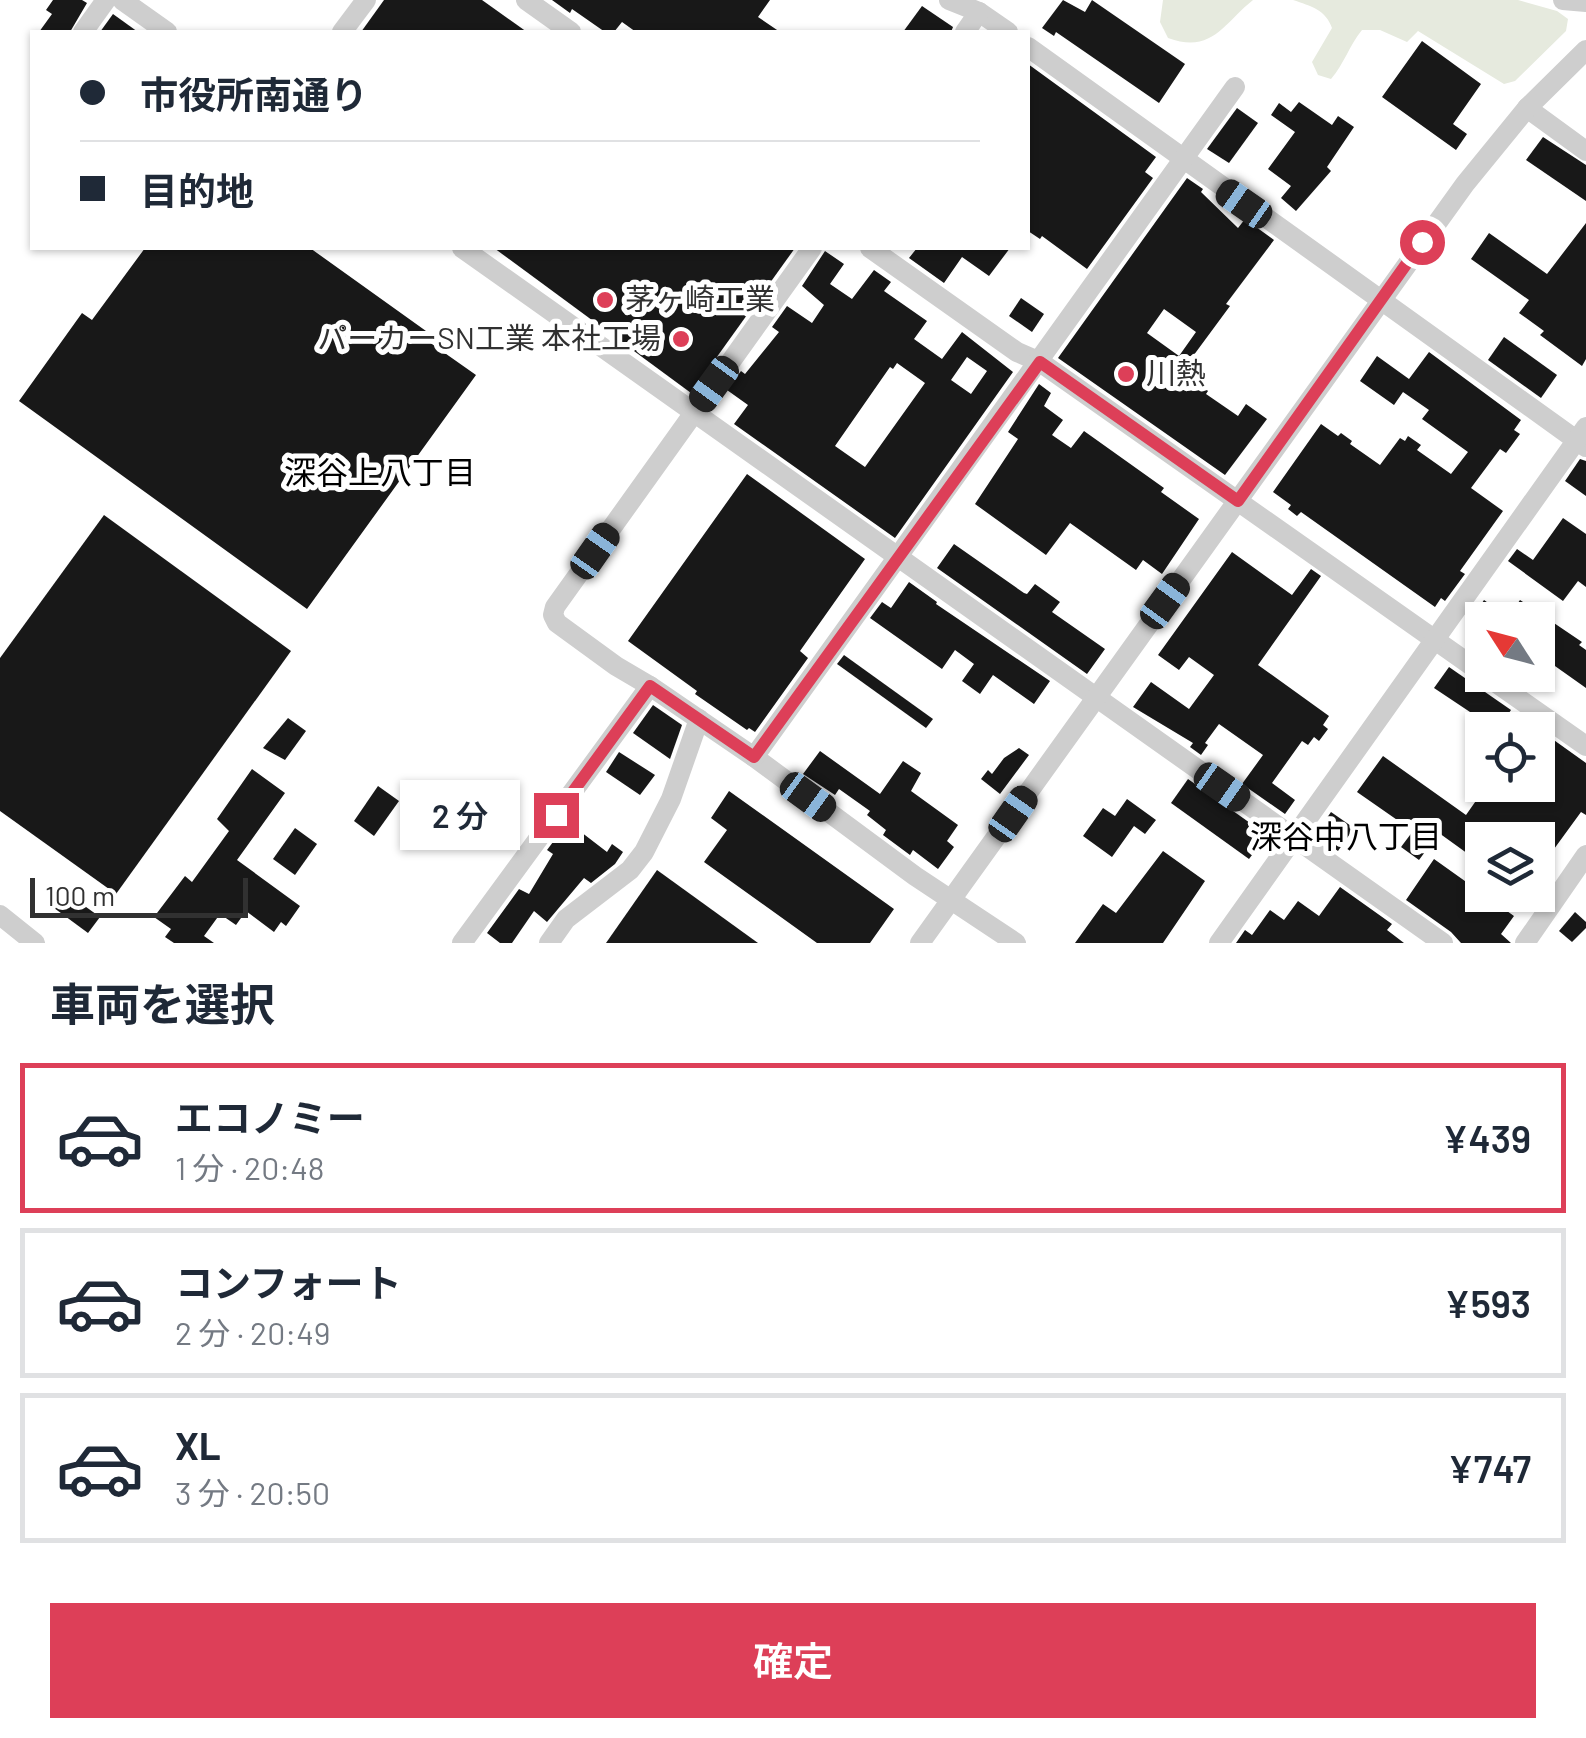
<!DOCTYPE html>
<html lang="ja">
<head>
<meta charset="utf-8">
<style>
  :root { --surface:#fff; --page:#f6f6f7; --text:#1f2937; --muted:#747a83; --line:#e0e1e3; --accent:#dd3f58 }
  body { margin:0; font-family:Barlow,"Noto Sans JP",sans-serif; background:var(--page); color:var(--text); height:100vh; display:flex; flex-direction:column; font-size:38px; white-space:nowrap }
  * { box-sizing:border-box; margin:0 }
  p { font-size:32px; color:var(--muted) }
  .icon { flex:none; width:55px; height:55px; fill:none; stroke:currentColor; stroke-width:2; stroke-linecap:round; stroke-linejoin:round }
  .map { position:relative; height:943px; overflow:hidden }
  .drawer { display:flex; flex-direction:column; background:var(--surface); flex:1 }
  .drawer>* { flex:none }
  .top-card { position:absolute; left:30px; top:30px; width:1000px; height:220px; border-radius:0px; box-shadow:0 2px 8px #0004; display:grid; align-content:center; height:220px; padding:0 50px; background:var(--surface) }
  .needle { width:65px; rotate:306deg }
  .fabs { position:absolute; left:1465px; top:602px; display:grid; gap:20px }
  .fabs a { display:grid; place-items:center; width:90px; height:90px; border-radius:0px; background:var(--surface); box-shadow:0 2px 8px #0004; font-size:50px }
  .scale { position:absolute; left:30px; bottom:25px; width:218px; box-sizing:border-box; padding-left:10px; border:5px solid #313131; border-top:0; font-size:28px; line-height:35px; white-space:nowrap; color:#313131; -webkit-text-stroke:8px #fff; paint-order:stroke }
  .end { position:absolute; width:45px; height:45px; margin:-22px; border:12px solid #dd3f58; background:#fff; box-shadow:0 0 0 5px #fff }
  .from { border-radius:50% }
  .bubble { position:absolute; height:70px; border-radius:0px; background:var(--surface); box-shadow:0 2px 8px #0004; font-size:32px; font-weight:600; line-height:70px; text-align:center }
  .car { position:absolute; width:30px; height:60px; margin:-30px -15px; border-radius:12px; box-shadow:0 0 8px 2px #0007; background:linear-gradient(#222 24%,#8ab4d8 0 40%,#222 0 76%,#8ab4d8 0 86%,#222 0) }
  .top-card b { display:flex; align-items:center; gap:35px; height:95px; font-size:38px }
  .top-card b+b { border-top:2px solid var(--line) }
  .top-card i { width:25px; height:25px; background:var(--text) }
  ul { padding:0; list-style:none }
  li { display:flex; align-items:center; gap:30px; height:150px; margin:0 20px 15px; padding:0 30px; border:5px solid var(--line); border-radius:0px }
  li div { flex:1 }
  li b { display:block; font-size:38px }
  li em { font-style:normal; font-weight:600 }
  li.selected { border-color:var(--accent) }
  li>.icon { width:90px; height:90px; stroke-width:1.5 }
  h2 { padding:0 50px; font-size:45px; line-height:120px }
  .action { display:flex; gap:20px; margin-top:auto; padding:20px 50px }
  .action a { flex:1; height:115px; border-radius:0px; background:var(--accent); color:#fff; font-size:40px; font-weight:600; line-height:115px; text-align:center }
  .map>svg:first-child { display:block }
</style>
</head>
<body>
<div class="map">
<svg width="1586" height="943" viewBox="0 0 1586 943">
  <rect width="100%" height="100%" fill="#fff"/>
  <g fill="#e6eade">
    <path d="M1163 0H1253C1223 24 1212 54 1168 38L1160 22Z"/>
    <path d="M1293 0H1518L1557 11 1568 19 1566 31 1515 81 1504 84 1418 31 1407 42 1380 30H1362C1349 46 1344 64 1331 79L1318 75 1312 62 1332 28C1326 10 1311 6 1293 0Z"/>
  </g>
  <g fill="#181818" fill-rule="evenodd">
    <path d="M53 0H82L87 3 70 32H39L52 14 46 10Z"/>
    <path d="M384 0H482L527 32H361Z"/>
    <path d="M552 0H770L758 17 780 32H636L622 22 614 32H605L572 9 570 13Z"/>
    <path d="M1063 0 1085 12 1092 0 1185 64 1159 103 1056 32 1054 36 1042 28Z"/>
    <path d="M922 6 953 27 951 32H903Z"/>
    <path d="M113 14 138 32H100Z"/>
    <path d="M1422 41 1481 84 1453 124 1467 134 1456 150 1382 97Z"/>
    <path d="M1028 64 1156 157 1145 172 1153 178 1087 269 1042 236 1040 239 1028 231Z"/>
    <path d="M1299 102 1332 125 1338 116 1354 127 1327 167 1331 171 1296 211 1281 198 1291 186 1268 169 1295 132 1271 115 1279 103 1291 112Z"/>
    <path d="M1237 108 1258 123 1229 163 1207 149Z"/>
    <path d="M1543 137 1586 165V201L1526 160Z"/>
    <path d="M1187 178 1203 189 1201 192 1238 228 1245 219 1274 240 1226 304 1230 306 1185 367 1197 375 1194 378 1208 391 1206 394 1238 416 1246 404 1267 419 1225 475 1058 358ZM1164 309 1196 332 1179 356 1147 333Z"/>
    <path d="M1586 223V359L1582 366 1540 335 1544 331 1519 313 1529 300 1471 259 1489 233 1547 274Z"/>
    <path d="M145 248H310L426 331 422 337 476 375 307 609 19 401 82 313 92 320Z"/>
    <path d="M494 248H795L691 393Z"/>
    <path d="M917 248H1010L989 276 962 257 944 283 909 258Z"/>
    <path d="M825 251 844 264 830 284 852 299 874 270 891 282 884 291 927 321 914 339 942 359 962 332 1013 372 895 538 734 424 748 405 727 390 741 371 745 374 779 332 772 327 787 306 812 323 824 305 802 286ZM967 357 987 371 971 394 951 380ZM897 363 925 383 865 467 835 446 890 367 893 369Z"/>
    <path d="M1021 298 1044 314 1032 332 1009 316Z"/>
    <path d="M1504 337 1557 375 1541 398 1488 360Z"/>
    <path d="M1429 352 1521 420 1514 430 1520 434 1506 453 1500 449 1471 488 1503 511 1460 571 1465 574 1445 601 1441 598 1435 607 1301 512 1297 516 1288 509 1291 505 1273 492 1321 424 1338 436 1341 433 1352 441 1350 444 1380 465 1400 438 1405 441 1408 436 1421 445 1417 450 1451 474 1468 452 1422 419 1429 410 1403 392 1394 405 1360 381 1377 356 1409 379Z"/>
    <path d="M1039 384 1051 393 1044 406 1063 420 1052 435 1071 448 1084 431 1164 488 1161 492 1199 519 1162 574 1143 560 1136 570 1070 523 1046 555 975 504 1018 439 1008 432Z"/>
    <path d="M1580 459 1586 461V496L1565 481Z"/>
    <path d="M747 474 865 559 800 651 808 658 755 732 749 728 747 730 695 694 697 691 628 641Z"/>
    <path d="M104 515 291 651 116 894 0 811V658Z"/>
    <path d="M1563 518 1586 534V587L1578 581 1563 601 1508 561 1517 549 1533 560Z"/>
    <path d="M954 544 1024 593 1027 594 1035 584 1060 602 1052 612 1105 649 1087 674 937 568Z"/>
    <path d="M1232 552 1292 595 1311 569 1321 576 1258 665 1329 716 1323 725 1328 729 1319 741 1314 737 1308 745 1302 741 1272 783 1295 800 1285 814 1242 784 1263 755 1219 724 1205 743 1208 745 1201 755 1190 747 1193 743 1133 707 1151 682 1189 709 1214 675 1189 657 1179 670 1158 655Z"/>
    <path d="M909 582 937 602 936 604 1050 681 1034 704 993 675 980 694 962 681 974 664 955 650 942 669 870 618 882 602 891 608Z"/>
    <path d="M1484 600 1508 617 1520 600 1582 642 1579 645 1586 650V688L1538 654V620H1492L1478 609Z"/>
    <path d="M844 655 933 719 926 728 837 664Z"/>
    <path d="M1449 667 1511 710 1497 730 1434 688Z"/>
    <path d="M653 705 682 725 670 759 633 733Z"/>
    <path d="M288 718 306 731 285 760 263 748Z"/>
    <path d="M1544 733 1586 763V815L1581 812 1546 860 1538 855V840H1482V864L1439 833 1419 860 1401 847 1413 831 1357 792 1383 756 1466 815 1487 785H1538V741Z"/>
    <path d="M1019 748 1029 755 1000 794 981 779 988 770 992 774 1004 758Z"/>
    <path d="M820 751 880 794 903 761 921 773 911 791 958 825 947 841 954 847 938 869 913 850 910 855 883 835 886 830 867 815 870 811 839 789 835 795 803 774Z"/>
    <path d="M619 752 655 775 640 795 606 772Z"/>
    <path d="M252 769 285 793 237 860 300 906 286 926 281 922 274 932 246 911 236 925 220 914 204 936 214 943H174L165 937 171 929 154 917 185 876 192 882 229 831 217 819Z"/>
    <path d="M1188 779 1267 835 1249 859 1171 803Z"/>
    <path d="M378 786 399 801 374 836 354 821Z"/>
    <path d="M729 791 894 909 870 943H817L704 862 727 830 711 818Z"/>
    <path d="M1127 799 1156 820 1145 834 1134 826 1112 857 1083 836 1103 808 1115 816Z"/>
    <path d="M1331 812 1354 828 1338 851 1315 835Z"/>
    <path d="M568 822 607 852 612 844 623 852 615 864 591 883 584 878 547 922 534 911 512 943H500L487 933 519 889 529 894 553 854 547 850Z"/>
    <path d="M295 828 317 844 295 875 273 859Z"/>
    <path d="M1163 851 1205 881 1163 943H1075L1103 904 1116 913Z"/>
    <path d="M1434 859 1514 916 1501 934 1511 943H1461L1451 932 1406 900Z"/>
    <path d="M657 870 758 943H606Z"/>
    <path d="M1340 887 1392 924 1387 930 1404 943H1236L1245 930 1252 935 1270 910 1284 920 1298 901 1319 916Z"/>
    <path d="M61 889 100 917 88 933 50 905Z"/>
    <path d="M1575 912 1586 922V928L1572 942 1559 931Z"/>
  </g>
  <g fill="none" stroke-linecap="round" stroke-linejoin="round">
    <g stroke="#cecece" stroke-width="20">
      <path d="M122 0 167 32"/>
      <path d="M526 0 571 32"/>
      <path d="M949 0 979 12 1008 32"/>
      <path d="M1563 0 1586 2"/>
      <path d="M83 32 106 0"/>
      <path d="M342 32 366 0"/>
      <path d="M965 32 979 12"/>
      <path d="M1028 47 1586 447"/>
      <path d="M1527 108 1586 151"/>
      <path d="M462 248 1443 943"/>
      <path d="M812 248 555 607 553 615 557 623 616 666 650 686 754 757 915 876 1016 943"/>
      <path d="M870 248 1017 352 1040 362 1482 673"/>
      <path d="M1485 675 1586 746"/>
      <path d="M754 757 1235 87"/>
      <path d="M0 915 35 943"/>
      <path d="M462 943 650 686"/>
      <path d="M549 943 566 919 630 870 644 852 671 799 699 719"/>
      <path d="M920 943 1465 184 1527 108 1586 50"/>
      <path d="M1219 943 1586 427"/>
      <path d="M1525 943 1586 855"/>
    </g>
  </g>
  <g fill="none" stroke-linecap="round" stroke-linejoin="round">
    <path stroke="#dd3f58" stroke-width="12" d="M556 815 650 686 754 757 1040 362 1238 501 1422 242"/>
  </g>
  <g fill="#dd3f58" stroke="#fff" stroke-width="4">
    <circle cx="605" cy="300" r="10"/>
    <circle cx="681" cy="339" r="10"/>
    <circle cx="1126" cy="374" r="10"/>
  </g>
  <g text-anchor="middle" stroke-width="10" stroke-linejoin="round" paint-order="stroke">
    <g font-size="30" fill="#313131" stroke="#fff" text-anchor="start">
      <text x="625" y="310">茅ヶ崎工業</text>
      <text x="661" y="349" text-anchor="end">パーカーSN工業 本社工場</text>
      <text x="1146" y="384">川熱</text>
    </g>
    <g font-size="32" fill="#000" stroke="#fff">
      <text x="380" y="484">深谷上八丁目</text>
      <text x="1346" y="848">深谷中八丁目</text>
    </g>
  </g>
</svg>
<div class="fabs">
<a><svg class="needle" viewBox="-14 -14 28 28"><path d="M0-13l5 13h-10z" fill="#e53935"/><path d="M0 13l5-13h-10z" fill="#747a83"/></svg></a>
<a><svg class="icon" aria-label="locate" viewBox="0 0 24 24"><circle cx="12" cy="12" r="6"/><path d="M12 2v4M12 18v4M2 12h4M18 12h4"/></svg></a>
<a><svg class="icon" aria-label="layers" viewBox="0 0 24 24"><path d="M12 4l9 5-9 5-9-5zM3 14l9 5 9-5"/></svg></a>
</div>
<div class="scale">100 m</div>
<i class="end from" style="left:1422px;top:242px"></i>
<i class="end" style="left:556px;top:815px"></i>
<div class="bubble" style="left:400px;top:780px;width:120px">2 分</div>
<i class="car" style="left:1244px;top:204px;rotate:305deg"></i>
<i class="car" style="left:714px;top:384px;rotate:216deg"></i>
<i class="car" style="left:595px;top:551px;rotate:35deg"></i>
<i class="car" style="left:1165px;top:601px;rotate:36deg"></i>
<i class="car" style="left:1222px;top:787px;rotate:125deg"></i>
<i class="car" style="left:808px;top:797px;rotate:126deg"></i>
<i class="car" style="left:1013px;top:814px;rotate:35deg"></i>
<div class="top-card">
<b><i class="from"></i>市役所南通り</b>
<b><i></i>目的地</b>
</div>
</div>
<section class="drawer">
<h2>車両を選択</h2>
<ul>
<li class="selected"><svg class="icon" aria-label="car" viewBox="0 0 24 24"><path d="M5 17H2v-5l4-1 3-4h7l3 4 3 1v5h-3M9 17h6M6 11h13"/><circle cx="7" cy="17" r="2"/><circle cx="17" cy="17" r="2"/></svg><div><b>エコノミー</b><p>1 分 · 20:48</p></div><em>¥439</em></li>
<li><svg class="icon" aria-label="car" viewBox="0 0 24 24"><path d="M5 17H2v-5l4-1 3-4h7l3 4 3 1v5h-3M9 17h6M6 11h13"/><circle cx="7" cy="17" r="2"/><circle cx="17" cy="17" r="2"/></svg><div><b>コンフォート</b><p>2 分 · 20:49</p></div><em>¥593</em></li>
<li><svg class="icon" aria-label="car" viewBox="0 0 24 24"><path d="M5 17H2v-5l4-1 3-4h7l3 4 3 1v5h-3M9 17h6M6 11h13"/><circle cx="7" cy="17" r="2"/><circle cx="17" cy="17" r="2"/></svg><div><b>XL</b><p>3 分 · 20:50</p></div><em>¥747</em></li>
</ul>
<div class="action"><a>確定</a></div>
</section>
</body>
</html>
